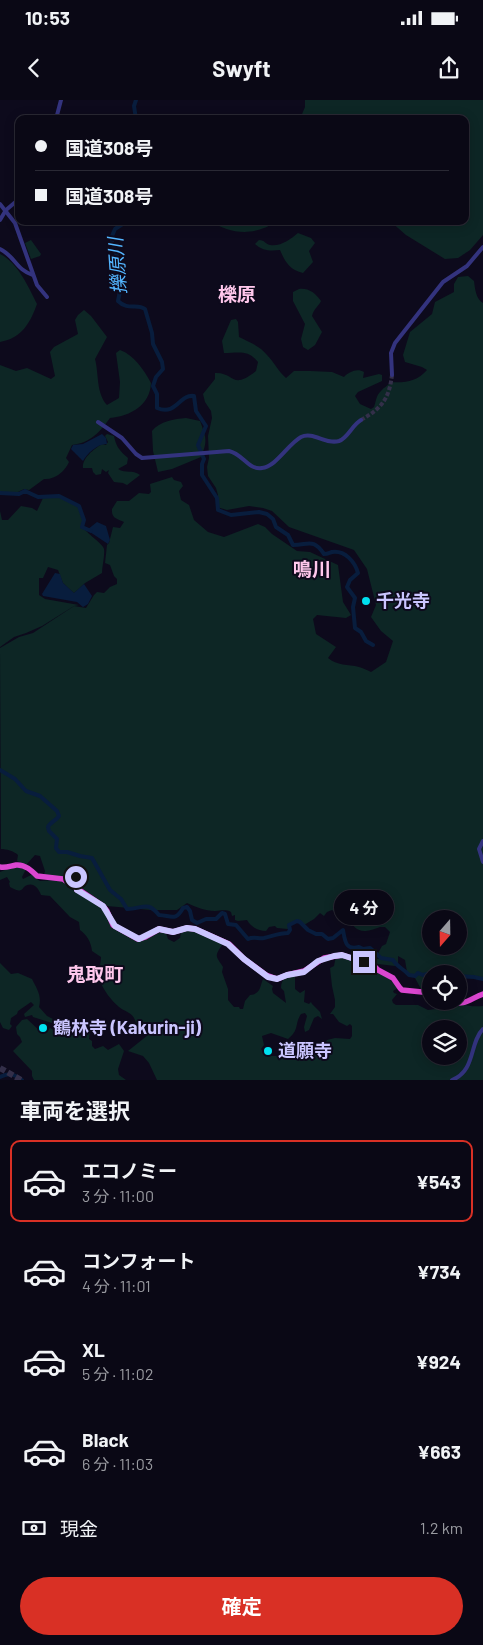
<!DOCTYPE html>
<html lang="ja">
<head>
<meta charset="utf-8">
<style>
  :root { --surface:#0a0815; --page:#181622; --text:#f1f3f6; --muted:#999aa0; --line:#2a2934; --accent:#d93025 }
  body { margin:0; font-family:Barlow,"Noto Sans JP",sans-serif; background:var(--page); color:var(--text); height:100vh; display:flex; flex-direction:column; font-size:19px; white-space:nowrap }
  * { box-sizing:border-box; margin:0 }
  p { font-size:16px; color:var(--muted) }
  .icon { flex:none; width:28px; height:28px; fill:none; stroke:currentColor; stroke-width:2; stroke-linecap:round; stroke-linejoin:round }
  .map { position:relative; height:980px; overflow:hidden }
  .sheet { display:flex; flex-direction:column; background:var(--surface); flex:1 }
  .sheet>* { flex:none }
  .guide { position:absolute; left:15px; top:15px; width:454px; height:110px; border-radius:10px; box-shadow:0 2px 12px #0003,0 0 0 1px var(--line); display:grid; align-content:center; height:110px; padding:0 20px; background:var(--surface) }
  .needle { width:32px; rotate:200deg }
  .controls { position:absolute; left:422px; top:810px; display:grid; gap:10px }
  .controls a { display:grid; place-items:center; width:45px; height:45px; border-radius:50%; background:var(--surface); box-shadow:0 2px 12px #0003,0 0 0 1px var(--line); font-size:25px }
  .end { position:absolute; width:22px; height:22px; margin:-11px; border:6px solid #cac5ff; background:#111; box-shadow:0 0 0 2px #111 }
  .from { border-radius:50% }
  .bubble { position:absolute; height:35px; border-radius:18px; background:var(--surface); box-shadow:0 2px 12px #0003,0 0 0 1px var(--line); font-size:16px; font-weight:700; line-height:35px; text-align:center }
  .guide b { display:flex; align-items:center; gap:18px; height:48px; font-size:19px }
  .guide b+b { border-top:1px solid var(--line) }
  .guide i { width:12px; height:12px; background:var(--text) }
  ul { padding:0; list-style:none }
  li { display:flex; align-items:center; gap:15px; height:82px; margin:0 10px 8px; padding:0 10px; border:2px solid transparent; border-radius:10px }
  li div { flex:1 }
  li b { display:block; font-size:19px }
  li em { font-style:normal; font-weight:700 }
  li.selected { border-color:var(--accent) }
  li>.icon { width:45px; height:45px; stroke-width:1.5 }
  h2 { padding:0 20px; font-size:22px; line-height:60px }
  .pay { display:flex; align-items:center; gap:12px; height:55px; padding:0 20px; font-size:19px }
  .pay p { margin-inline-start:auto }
  .primary-button { display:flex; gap:10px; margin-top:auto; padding:10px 20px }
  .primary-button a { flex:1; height:58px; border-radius:30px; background:var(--accent); color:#fff; font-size:20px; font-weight:700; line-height:58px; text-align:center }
  .status { display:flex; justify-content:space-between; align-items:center; height:35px; padding:0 25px; background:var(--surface); direction:ltr }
  .status svg { height:14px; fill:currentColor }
  header { display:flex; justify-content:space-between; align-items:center; height:65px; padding:0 20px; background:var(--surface); font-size:22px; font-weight:700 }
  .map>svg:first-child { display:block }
</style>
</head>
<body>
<div class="status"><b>10:53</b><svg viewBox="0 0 49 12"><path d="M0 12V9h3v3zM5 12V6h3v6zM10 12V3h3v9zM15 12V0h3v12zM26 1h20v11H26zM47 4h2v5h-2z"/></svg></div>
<header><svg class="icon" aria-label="back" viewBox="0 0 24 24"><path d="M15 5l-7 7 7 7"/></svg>Swyft<svg class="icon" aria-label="share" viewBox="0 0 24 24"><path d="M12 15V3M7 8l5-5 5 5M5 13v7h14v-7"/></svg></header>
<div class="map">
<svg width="483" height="980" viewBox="0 0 483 980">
  <rect width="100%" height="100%" fill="#0d0a1c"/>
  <g fill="#0d2625" fill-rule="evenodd">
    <path d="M305 0H483V135L470 150 458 158 445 159 406 135 390 121H465V19H300L305 7Z"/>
    <path d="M209 121H279C273 122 270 126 264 128 244 136 227 131 209 121Z"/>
    <path d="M298 133 311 138 315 143 309 151 313 162 303 173C290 170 285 162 280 150 270 151 263 151 255 144L259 140C265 140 265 144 270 145 280 147 291 139 298 133Z"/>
    <path d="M31 140 41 154 40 156 31 159 25 143Z"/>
    <path d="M0 154C18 163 28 186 37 204 30 223 22 238 0 242Z"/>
    <path d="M468 176 474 181C475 189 476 199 483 203V879L476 876H459V874H431L426 878 421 889 415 878 407 872 405 860 398 856V864L395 866 378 864 363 860 364 857 380 859V857L377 855 382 846 386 844 390 832 385 827H380C359 835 358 831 344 816H341L332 810 327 812 324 816 320 813 314 819 304 825 297 820 289 824 288 829 277 828 275 826 269 827 266 831C258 831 251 827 247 820L238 821 235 820V815L232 816 231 812C225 809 221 811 215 811 205 811 196 807 187 803L177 810H151L107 806 65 778 44 775 45 771 40 756 35 755 26 765 17 761 18 755C14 751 6 749 1 749L0 548 19 537 33 533 74 506 86 508 94 495 97 492 104 493 110 487 117 484V479L114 476 110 465 105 463 107 445 109 443 113 427 120 428 124 422C118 419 111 419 112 409L117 401H129L139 393 149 394 151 392 150 384 172 377 174 380 181 382 183 386 179 391 181 400 189 405 194 420 208 432 224 437 258 424 265 427 272 434 297 451 310 452 338 465 343 502 351 515 346 518 317 515 313 519 316 534 336 547 328 558C337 566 348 564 359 567 363 568 367 570 371 572L386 562 393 541 381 531 371 517 376 505 367 469 354 450 289 427 272 411 263 408 249 406 227 410 217 407 218 395 216 388 208 376 207 367 209 358 208 336 212 318 211 311 205 302 203 294 215 279V273C235 272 231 291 256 271L258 262C248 249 238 253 224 253L222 241 231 220 236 219 238 222 239 237C249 242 260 246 267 255 274 262 278 271 286 278L294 271H310L332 272 344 277C349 272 357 268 364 272L363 278 379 274 382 275V281L358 292 355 296 360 304 371 309 374 307C376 302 376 295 381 291 384 287 387 287 390 282 404 283 417 282 427 270L422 267 405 262 403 255 410 232 432 214 435 202 454 192V184L458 177ZM431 819H459V846H431Z"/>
    <path d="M299 189C309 188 315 193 321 201 319 206 314 208 312 216L322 232 315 245 308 250 303 247 301 239 305 224 293 201V192Z"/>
    <path d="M84 210 91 216 107 237 95 259C99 274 96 293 107 305L119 298 120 282 116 253 120 250C134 255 144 270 151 283 150 305 131 316 110 318 100 332 90 343 72 345L66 358 69 362C65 371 55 380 44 379L29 390 24 389 14 394 10 392 0 393V265L16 271 27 268 51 279 55 276 50 252 54 247 78 234 75 220 78 215Z"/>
    <path d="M186 318 200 321C206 337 208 341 201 357L172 369 158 372 153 351 152 331C160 321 174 319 186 318Z"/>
    <path d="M107 334 114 336C116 347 120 351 128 358L127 364 118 369C126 374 132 369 140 375L127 385 123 383 114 382 108 373 109 370 106 372 102 369 101 374 96 375 93 372 92 368H83C82 358 94 349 102 344L106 345 108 342 105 336Z"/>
    <path d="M55 396C60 398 63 398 67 399 79 404 85 415 82 426 86 433 103 444 104 449 105 456 102 466 102 473L85 483 74 493 63 483 58 470 48 467 43 478H39V495L45 499 79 505 74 506 42 526 26 533 14 537 0 547V411L2 420H8L21 406 32 408 37 411 43 398Z"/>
    <path d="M15 766 26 769 22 777 23 779 33 774 34 777 40 781 60 780 67 784V787L81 794 105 810 111 827 136 839 137 842 159 833H166L168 839 174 842 180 838 181 833C194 827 207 836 220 841L222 845C214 857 216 856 223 867L222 872 228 889V900L234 907H239L240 909H243L245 901 250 895C261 894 260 886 263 879L273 886 272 889 273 893 286 903 284 891 281 888C281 878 287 877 295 874V889L300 893 305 890 304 902 309 904 311 902 312 904 320 912 322 919 318 916 314 918 309 930 305 932 304 927 307 916 305 913 301 914C294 925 300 929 288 939L271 933 262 936 264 945 261 949 266 956H280L282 952 280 948 281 944 289 941 296 942 293 946 295 949 301 948V952L310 955C316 953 318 947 324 946L327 940 335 938 350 939 352 936V926L350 924 347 926 339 922 333 914H330L335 907V900L332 886 330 868 334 866 336 856C365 863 378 864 398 888L393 891 394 893 397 894 392 900 393 903 396 905H418L428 910 436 909 439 905 437 901C452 901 469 908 483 906V980H157L149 963 143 956 128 951 148 935 149 931 136 923C133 912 127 913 119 907 111 900 104 891 100 881 97 875 101 864 101 857L92 851C91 842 87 835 80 830L79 822 70 817 50 796 41 795C38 787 32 781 24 787 23 788 23 789 21 790 17 792 13 788 10 787L9 783 10 782 7 777 0 780V772ZM431 929H459V956H431Z"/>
    <path d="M0 863 11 874 18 873 32 879C37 889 42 896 39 907L47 916 53 919 52 923 33 917 32 915 25 917 24 914 34 905 31 902 18 911 17 914 11 918 10 924 12 926 9 930 3 928 0 922Z"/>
    <path d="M27 919 42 933 47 931 50 928 56 931 66 933 75 925 84 931 90 930 89 939 92 941V946L95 949 103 946 108 950 119 944 124 951 118 969 119 975 126 980H34L32 976V971L13 951 22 942 20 937 17 934 16 927 22 920Z"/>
  </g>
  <g fill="#081d3d">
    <path d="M102 334 106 338 107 344C99 343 87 353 83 361L71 349 73 345 83 344Z"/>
    <path d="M97 422 106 426 110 440 108 444 87 430Z"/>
    <path d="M55 473 60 474 63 483 74 493 84 484 92 496 88 504 83 507 77 502 43 496 42 494Z"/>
  </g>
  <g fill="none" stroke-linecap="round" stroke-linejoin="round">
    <g stroke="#081d3d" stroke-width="4">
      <path d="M136 0 134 6 136 19"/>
      <path d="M127 121 115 129 112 136V143L117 156 114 170 121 186 118 201C128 211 137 203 145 209L152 233 153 244 162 262 163 269 156 277 153 286 157 294V308C177 316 179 294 194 296L196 311 206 326 198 345 204 359 202 364V375L217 398 218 410 231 415 259 412 267 414 273 419 276 427 288 435 293 445C309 445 313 438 324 454 327 454 329 453 332 452 345 450 355 462 358 473L350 480 347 487 355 498 353 507 355 528 361 532 366 541 373 545"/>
      <path d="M0 393 19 394 25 391 38 397 59 396 79 406 84 420 82 427 91 431"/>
      <path d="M0 670 15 679 26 691 40 696 57 711 59 716C56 721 50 722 48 727L49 731 57 739 56 748 59 752H67L80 756 92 758 110 790 121 799 127 809C143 809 147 800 159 815 172 816 176 821 183 808L187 807 190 811 192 820 197 823 206 819H216L222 813 225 814 228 824 236 825 248 839C254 836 258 839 264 838 273 836 279 833 288 833L290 830 289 825 297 821 300 822 308 830 316 834H322L328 839 333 838 343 830C345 840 345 851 359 847L363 849 370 848 381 858 393 860C397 867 404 869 409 875L415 876 418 873 423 875 427 874 431 876"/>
      <path d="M459 877C467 876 475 877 483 879"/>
      <path d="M0 977C9 972 14 974 22 980"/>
    </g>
    <path stroke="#332f49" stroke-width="4" stroke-dasharray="4 2" stroke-linecap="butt" d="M361 320C382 308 389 299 392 275"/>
    <path stroke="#332f49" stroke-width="6" stroke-dasharray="6 3" stroke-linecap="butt" d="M0 968 21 980"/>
    <g stroke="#33337e" stroke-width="4">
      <path d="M56 19 61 0"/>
      <path d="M0 104 15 123 37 185 47 197"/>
      <path d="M0 120 6 110 19 99"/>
      <path d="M0 149C15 156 16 170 33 175"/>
      <path d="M392 275 391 253 395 243 443 182 467 166 483 147"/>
      <path d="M98 322 122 338 136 354 142 358 229 351C243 354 248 370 262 368 276 367 288 344 301 337 313 331 326 345 339 341 348 338 352 325 361 320"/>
      <path d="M483 741 479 749 483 762"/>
      <path d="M452 980C476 971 469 943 483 929"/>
    </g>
    <g stroke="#db46d0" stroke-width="5.5">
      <path d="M0 767C6 768 10 766 16 765 25 764 32 771 37 776L63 779 103 806 107 811 113 825 138 839 145 837 159 829 173 832 187 828 195 829 229 844 244 859 266 875 277 879 287 875 304 871 324 858 342 855 373 865 378 870 393 878 400 888 402 890 422 892 431 887"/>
      <path d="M65 780 71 776 80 778 77 790"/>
      <path d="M451 901C464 907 471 898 483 894"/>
    </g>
  </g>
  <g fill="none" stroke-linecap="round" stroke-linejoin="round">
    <path stroke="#cac5ff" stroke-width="6" d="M76 777 80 779 77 790 103 806 115 826 139 839 159 829 173 832 187 828 195 829 228 844 244 859 268 877 277 879 287 875 304 872 318 861 334 856 342 855 364 862"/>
  </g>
  <g fill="#00e0f0" stroke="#0d0a1c" stroke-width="2">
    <circle cx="366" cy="501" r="5"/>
    <circle cx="43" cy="928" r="5"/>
    <circle cx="268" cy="951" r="5"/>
  </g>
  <g text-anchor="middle" stroke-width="4" stroke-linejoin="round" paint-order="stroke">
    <g font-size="18" font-weight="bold" fill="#cac5ff" stroke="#0d0a1c" text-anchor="start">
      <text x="376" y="507">千光寺</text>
      <text x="53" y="934">鶴林寺 (Kakurin-ji)</text>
      <text x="278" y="957">道願寺</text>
    </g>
    <g font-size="19" font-style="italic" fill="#53b5ff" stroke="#0d0a1c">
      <text transform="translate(117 166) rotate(-94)" y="7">擽原川</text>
    </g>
    <g font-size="19" font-weight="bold" fill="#ffc7ec" stroke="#0d0a1c">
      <text x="237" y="201">櫟原</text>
      <text x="312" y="476">鳴川</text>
      <text x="95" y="881">鬼取町</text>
    </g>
  </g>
</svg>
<div class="controls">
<a><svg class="needle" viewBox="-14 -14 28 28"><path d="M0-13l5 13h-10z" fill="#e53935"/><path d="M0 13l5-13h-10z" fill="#999aa0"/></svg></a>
<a><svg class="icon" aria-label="locate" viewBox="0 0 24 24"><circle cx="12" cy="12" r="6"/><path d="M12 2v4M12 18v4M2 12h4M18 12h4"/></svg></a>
<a><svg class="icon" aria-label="layers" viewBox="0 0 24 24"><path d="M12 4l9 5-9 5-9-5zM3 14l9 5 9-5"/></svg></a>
</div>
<i class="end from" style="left:76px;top:777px"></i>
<i class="end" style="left:364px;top:862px"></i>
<div class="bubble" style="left:334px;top:790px;width:60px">4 分</div>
<div class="guide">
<b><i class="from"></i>国道308号</b>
<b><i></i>国道308号</b>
</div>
</div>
<section class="sheet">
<h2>車両を選択</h2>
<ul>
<li class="selected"><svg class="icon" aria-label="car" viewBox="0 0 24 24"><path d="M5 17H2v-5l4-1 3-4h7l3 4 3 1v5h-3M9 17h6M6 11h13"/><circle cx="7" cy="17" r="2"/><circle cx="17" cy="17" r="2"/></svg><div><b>エコノミー</b><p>3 分 · 11:00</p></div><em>¥543</em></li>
<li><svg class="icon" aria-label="car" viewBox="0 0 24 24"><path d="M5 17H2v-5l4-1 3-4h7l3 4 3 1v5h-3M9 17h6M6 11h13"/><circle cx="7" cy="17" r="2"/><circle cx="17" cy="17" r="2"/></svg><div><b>コンフォート</b><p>4 分 · 11:01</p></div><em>¥734</em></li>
<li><svg class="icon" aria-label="car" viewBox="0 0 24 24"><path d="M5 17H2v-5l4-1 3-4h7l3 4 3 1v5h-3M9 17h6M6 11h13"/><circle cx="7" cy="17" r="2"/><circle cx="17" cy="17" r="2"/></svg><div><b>XL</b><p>5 分 · 11:02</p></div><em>¥924</em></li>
<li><svg class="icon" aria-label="car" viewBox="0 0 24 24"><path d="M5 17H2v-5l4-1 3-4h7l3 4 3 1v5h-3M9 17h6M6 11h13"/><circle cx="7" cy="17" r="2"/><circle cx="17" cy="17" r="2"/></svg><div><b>Black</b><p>6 分 · 11:03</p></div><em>¥663</em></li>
</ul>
<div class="pay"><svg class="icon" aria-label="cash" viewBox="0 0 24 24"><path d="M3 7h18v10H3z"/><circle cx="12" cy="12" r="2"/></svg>現金<p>1.2 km</p></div>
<div class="primary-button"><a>確定</a></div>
</section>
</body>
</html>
